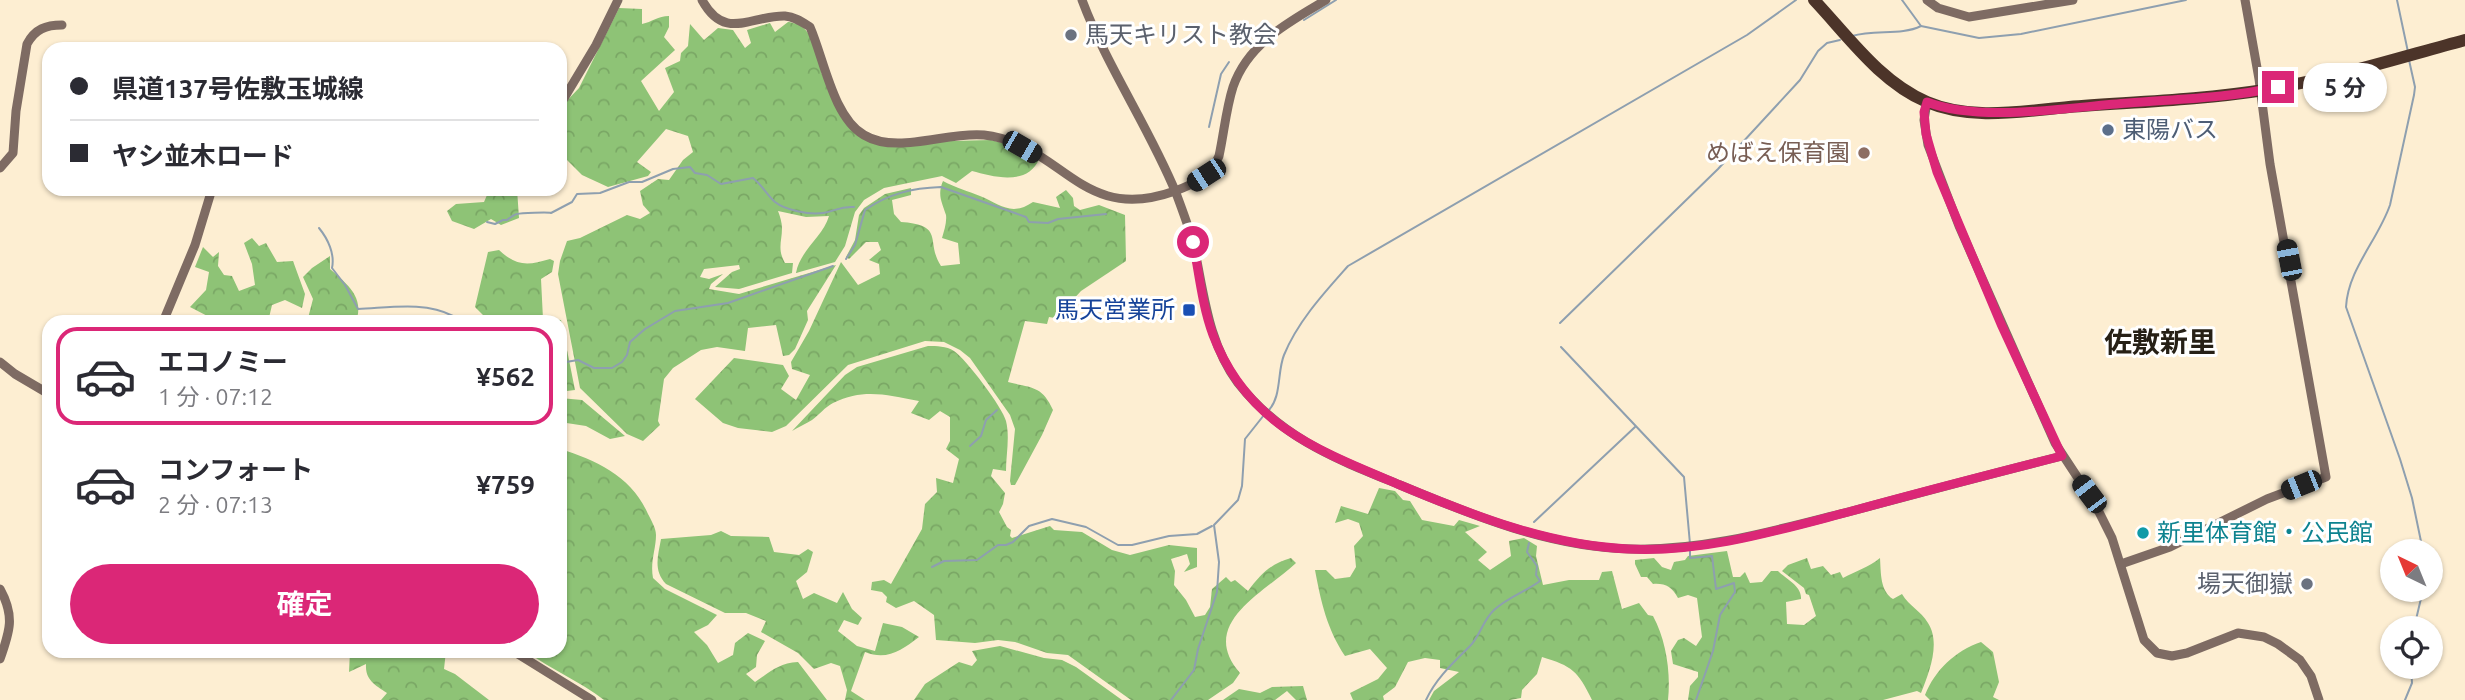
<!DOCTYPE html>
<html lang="ja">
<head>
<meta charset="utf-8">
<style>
  :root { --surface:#fff; --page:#f7f7f7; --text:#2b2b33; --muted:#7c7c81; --line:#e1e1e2; --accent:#db2777 }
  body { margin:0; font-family:Ubuntu,"Noto Sans JP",sans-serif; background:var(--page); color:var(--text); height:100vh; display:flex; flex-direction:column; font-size:26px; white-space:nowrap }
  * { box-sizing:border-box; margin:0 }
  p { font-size:23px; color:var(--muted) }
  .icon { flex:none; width:38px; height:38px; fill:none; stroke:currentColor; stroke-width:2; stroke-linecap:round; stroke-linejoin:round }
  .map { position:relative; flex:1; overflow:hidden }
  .side { position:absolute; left:42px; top:315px; width:525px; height:343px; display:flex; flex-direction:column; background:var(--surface); border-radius:21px; box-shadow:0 2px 5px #0004 }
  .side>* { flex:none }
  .top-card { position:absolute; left:42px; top:42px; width:525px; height:154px; border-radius:21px; box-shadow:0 2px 5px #0004; display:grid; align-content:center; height:154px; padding:0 28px; background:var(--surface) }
  .needle { width:46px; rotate:317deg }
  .tools { position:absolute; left:2380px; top:539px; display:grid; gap:14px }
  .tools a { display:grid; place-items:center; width:63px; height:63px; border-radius:50%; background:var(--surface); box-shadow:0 2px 5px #0004; font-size:35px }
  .end { position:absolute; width:32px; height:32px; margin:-16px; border:9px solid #db2777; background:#fff; box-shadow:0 0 0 4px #fff }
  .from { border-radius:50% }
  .bubble { position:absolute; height:49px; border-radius:24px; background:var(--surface); box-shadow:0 2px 5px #0004; font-size:23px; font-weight:700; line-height:49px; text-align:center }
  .car { position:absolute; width:21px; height:42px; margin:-21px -10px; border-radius:9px; box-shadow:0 0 5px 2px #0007; background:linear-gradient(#222 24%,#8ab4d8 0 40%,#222 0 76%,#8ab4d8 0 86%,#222 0) }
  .top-card b { display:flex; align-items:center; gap:24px; height:66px; font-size:26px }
  .top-card b+b { border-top:2px solid var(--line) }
  .top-card i { width:18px; height:18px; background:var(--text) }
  ul { padding:12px 0 0; list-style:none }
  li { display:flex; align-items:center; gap:21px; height:98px; margin:0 14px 10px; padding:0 14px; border:4px solid transparent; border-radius:21px }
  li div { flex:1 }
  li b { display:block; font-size:26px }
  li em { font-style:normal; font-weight:700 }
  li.selected { border-color:var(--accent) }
  li>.icon { width:63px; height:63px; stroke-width:1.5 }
  .cta { display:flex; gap:14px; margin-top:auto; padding:14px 28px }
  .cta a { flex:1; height:80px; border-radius:42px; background:var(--accent); color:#fff; font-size:28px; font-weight:700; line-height:80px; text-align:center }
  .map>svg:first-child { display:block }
</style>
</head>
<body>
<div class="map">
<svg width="2465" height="700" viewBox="0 0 2465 700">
  <defs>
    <pattern id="forest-crowns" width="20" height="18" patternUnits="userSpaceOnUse" patternTransform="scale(1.75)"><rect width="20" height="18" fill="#8ec376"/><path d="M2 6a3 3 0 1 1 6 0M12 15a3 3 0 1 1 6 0" fill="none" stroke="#7aa765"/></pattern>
  </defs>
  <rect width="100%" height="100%" fill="#fdeed2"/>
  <g fill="url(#forest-crowns)">
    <path d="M619 8 642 9V24C652 22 658 16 669 16V27L664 37 675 50 641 81 659 111 674 92 665 68 680 61 681 53 688 46 690 24 704 40 718 28 733 30 745 48 751 43 747 30 770 23 775 32 788 22C790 22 798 24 800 25 812 33 823 58 821 72L842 117 872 143 991 140 1006 144 1039 159C1028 186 994 177 972 171L956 183 942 176 884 188 864 200 855 212 845 246 835 262 796 273C800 250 823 237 829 216L806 217 778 211C780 216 782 223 782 228 782 242 777 249 785 263H793L792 273 739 289 715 287 732 272 740 269 739 265 704 269 700 277 709 279 723 274 711 284 709 289 739 294 836 265 807 311 808 320 795 349 789 355 783 356 776 325 748 328 745 351 717 347 701 350 673 368 664 379 658 421 660 425 643 441 627 434 580 388 558 274 560 261 567 241 580 238 627 215 640 219 650 213 643 205 640 191 658 179 669 180 683 160 693 152 688 136 666 129 637 162 651 172 648 176 608 187 582 175 560 153V108L579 88Z"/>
    <path d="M943 181C956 188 968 191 980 196 1000 204 1011 217 1033 202L1060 208 1056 197 1066 190 1073 198 1074 206 1080 210 1099 205 1125 215 1126 261 1081 291 1070 303 1066 320 1049 317 1047 324 1025 321 1008 382C1031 388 1042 385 1053 410L1042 435 1015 485H1011L1010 481 1015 429 1010 415 970 358 960 350 944 342 925 341 848 365 786 426 772 432 738 428 723 423 695 399 734 358 783 365 789 376 781 389 796 400 810 375 792 369 791 362 809 331 841 262 858 285 880 274 879 264 869 260 881 250 878 242H866L849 259 846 257 855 240 859 215 864 208 885 194 911 188V195L892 200 894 214 901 222C946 225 925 242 941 266L960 264 958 243 942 238C944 231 947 222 946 215 942 202 937 195 943 181Z"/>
    <path d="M473 189H517L519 218 501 225 491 219 474 229 452 221 447 211 456 204 484 202 487 195Z"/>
    <path d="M252 238 259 246 266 243 277 262 293 261 305 294 302 308 285 300 272 305 268 322H219L190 307 206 290 209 272 195 267 203 247 213 257 219 252 218 266 224 275 232 276 239 291 255 285 252 264 244 243Z"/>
    <path d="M499 250C516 266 527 266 550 259L554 261 552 272 541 279 543 319 561 320 575 390 567 391 560 397V322H490L475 307 488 252Z"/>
    <path d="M330 256V269C347 284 365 297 356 322H307L313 299 303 277 312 268Z"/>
    <path d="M928 346C937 346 946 346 954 351 966 359 1003 408 1006 421 1010 437 1006 455 1006 471L993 469 991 476 1005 493 1003 504 999 512 1007 527 1011 530 1010 536 1012 538 1050 526 1054 530 1082 532 1112 550 1130 555 1169 545 1197 548V567L1184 572 1190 564 1187 554 1171 559 1175 571 1174 585 1186 600 1195 617 1205 615 1210 607 1212 589 1226 577 1231 582 1235 580 1248 591C1261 574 1270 564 1291 558L1296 563C1264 593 1197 624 1240 673L1233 683 1208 700H1131L1068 655 1047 653 1015 642 998 640 975 643 936 640 934 615 914 601 896 608 886 602 887 597 882 592 871 590 872 582 884 580 891 584 922 529 925 504 937 492 936 478 953 483 959 459 946 449 950 441V417L940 411 929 420 911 413 919 401C886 395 864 388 833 403 825 407 819 415 812 420 806 424 798 427 792 431L845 375 857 367Z"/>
    <path d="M560 398 582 400 625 436 610 439 586 426 560 422Z"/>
    <path d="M560 449C597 460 632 477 648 514 651 520 656 528 656 535 656 549 650 562 653 578L665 589 717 615 708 625 694 632 707 645 718 663 733 655 735 643 748 633 765 641 757 655 756 667 746 674 755 682C770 672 779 663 798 662L827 700H604C580 681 551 670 526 651H560Z"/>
    <path d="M1379 488 1395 491 1403 500 1410 501 1422 520 1454 526 1459 520 1480 526 1465 532 1487 552 1478 560 1490 570 1511 556 1509 541 1524 538 1537 546 1536 556 1543 585 1569 580H1599L1602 572 1612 571 1622 609 1639 603 1648 615 1653 616C1666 640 1671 672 1668 700H1592C1578 671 1572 666 1542 657L1537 674 1522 690 1521 698 1510 700H1429L1434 691 1459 672 1440 668V660L1425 658 1408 662 1395 687 1383 696 1384 700H1353L1350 693 1378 679 1387 668 1370 649 1345 656C1327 629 1321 602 1315 570H1326L1335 579 1350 577 1356 567 1354 546 1363 536 1359 523 1348 519 1335 523 1341 506 1368 514Z"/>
    <path d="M721 531 731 536 769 537 774 552 799 555 808 549 813 552 807 572 796 581 803 599 814 593 837 603 843 592 852 609 862 618 858 625 844 620 838 631 857 646 875 651 883 623 902 627 919 637C902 650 887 661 865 652L851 691 865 700H845L847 690 840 666 831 663 814 669 798 653 761 632 766 621 746 613H725L666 584C653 570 658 556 661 539L711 535Z"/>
    <path d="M1727 551 1733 577H1740L1745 572 1750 583 1762 582 1771 571H1778C1786 579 1802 586 1801 599L1786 602 1787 624 1804 625 1816 616 1809 595 1806 594 1804 588 1782 571 1788 565 1807 558 1811 569 1823 566 1831 575 1840 572 1843 578C1856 571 1869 567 1880 558 1881 573 1880 591 1893 599L1902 594C1909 606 1921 611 1928 623 1941 643 1929 673 1921 693L1917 691 1883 700H1688L1690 686 1698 677V672L1673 664 1671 651 1678 640 1684 638 1696 646 1702 637 1697 598 1688 595 1678 598C1672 587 1665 583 1653 584L1647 577H1641L1635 564V560L1654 558 1662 567 1671 570 1674 562 1685 560 1688 556Z"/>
    <path d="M1981 642 1993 652 1999 682 1993 697 1999 700H1930L1925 695C1935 670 1955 651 1981 642Z"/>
    <path d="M1000 646 1044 658 1062 660 1076 667 1122 700H914L925 684 959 662 972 666 977 660 972 651Z"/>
    <path d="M350 651H446L444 669 455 674 489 700H381L387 693C375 685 365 680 366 664L349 672Z"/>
    <path d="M1303 686 1307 700H1296L1287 691 1275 700H1223L1239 689 1260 693 1272 687Z"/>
  </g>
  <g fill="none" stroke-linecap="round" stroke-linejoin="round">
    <g stroke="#8e9faf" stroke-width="2">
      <path d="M1902 0 1921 26 1979 38 2021 34 2186 0"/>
      <path d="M2397 0 2408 52"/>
      <path d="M1304 20 1336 0"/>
      <path d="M1852 36C1875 29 1901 36 1921 26"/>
      <path d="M2409 60 2415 87 2414 95 2390 205C2378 240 2348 269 2346 307L2400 459 2412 498 2423 551"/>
      <path d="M1209 127 1221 74 1229 62"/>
      <path d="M487 222 495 224 503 220H507C508 219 515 214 517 214 521 213 548 212 551 213L572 202 577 194 600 193 629 182H642L673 169 690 167 695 173 707 175 721 184 753 178C762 185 767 195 775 202 785 210 809 215 823 213 836 211 839 206 854 207"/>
      <path d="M319 228C328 239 335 254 332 268L345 285 358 309C388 308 425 301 453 316L455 322"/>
      <path d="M846 259 855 245 865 210C888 194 912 188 941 187L1026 217 1029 222 1048 223 1058 219 1106 214"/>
      <path d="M1560 323 1718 169 1800 80 1818 51 1827 43 1840 40"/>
      <path d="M1561 347 1684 477 1690 544"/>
      <path d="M560 363 578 360 594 368H612L622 362 627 355 630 342 645 329 675 311 728 303 833 266"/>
      <path d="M1268 411C1282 397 1277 372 1284 355 1298 321 1324 293 1348 266L1747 35 1796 0"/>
      <path d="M970 446 981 436 986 420 997 410"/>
      <path d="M1534 522 1635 427"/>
      <path d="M1690 550V558L1712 556 1716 589 1734 583 1735 592 1720 615 1713 651 1696 700"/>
      <path d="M932 567 944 561 977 560 998 545H1006L1013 542 1029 526 1052 519 1086 527 1118 545H1132L1169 536 1197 534 1212 526"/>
      <path d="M2414 628 2423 590"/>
      <path d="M1171 700 1194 670 1198 649 1217 592 1219 562 1214 525 1238 500 1242 486 1245 439 1264 415"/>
      <path d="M1426 700C1436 678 1454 662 1470 646 1480 636 1483 620 1494 610 1508 597 1525 592 1540 581L1536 575 1537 566 1527 552 1529 543"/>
      <path d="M2405 700 2412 683 2411 667"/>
    </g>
    <g stroke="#7e6b63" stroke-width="9">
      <path d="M702 0C725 42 751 15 785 16 795 17 802 22 810 27 824 59 833 117 864 135 897 155 948 131 984 135 1063 144 1080 225 1175 191 1194 184 1211 176 1219 156 1224 133 1226 109 1233 87 1248 43 1289 22 1326 0"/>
      <path d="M1082 0C1107 67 1149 127 1176 193 1182 209 1188 225 1193 242 1204 291 1207 341 1238 383 1282 439 1337 459 1400 485 1474 516 1550 547 1631 549 1705 551 1776 530 1848 512 1919 493 1990 474 2062 456"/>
      <path d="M1927 0 1938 8 1969 17 2073 0"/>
      <path d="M1927 102 1924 120 1928 145 1959 226 2055 443 2095 504 2112 538 2144 640 2157 653 2172 656 2187 653 2238 633 2264 637 2278 644 2300 660 2311 676 2319 700"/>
      <path d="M560 105 596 45 618 0"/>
      <path d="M0 168 13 153 16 111 27 44C35 29 46 25 62 25"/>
      <path d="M163 322 195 245 212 189"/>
      <path d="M0 362 15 374 49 394"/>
      <path d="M2121 564 2170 547 2267 499 2326 477 2270 164 2259 79 2245 0"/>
      <path d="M0 589C15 616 10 631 0 659"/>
      <path d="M513 651 592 700"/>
    </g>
    <path stroke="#4c3429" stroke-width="12" d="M1814 0C1848 36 1880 82 1927 102 1971 121 2023 111 2069 107 2134 102 2200 100 2264 90 2332 79 2398 58 2465 40"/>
  </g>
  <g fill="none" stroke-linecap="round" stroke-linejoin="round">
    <path stroke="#db2777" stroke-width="9" d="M1193 242C1199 273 1202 305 1213 335 1247 425 1319 451 1400 485 1474 516 1548 545 1628 549 1704 553 1779 530 1852 511 1921 492 1991 474 2062 456L2001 324 1937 172 1926 134 1924 112 1927 102C1981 123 2070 107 2128 103 2178 99 2229 98 2278 87"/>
  </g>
  <g fill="#6b7280" stroke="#fff" stroke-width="2.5">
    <circle cx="1071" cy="35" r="7"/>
    <circle cx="2307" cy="584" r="7"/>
  </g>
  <circle fill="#5c6f8a" stroke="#fff" stroke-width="2.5" cx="2108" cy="130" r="7"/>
  <circle fill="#8d6e63" stroke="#fff" stroke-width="2.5" cx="1864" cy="153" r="7"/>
  <rect fill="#1a4fb4" stroke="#fff" stroke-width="2.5" x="1182" y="303" width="14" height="14" rx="3.5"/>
  <circle fill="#0f9aa8" stroke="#fff" stroke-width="2.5" cx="2143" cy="533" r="7"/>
  <g text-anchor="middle" stroke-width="6" stroke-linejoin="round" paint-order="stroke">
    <g font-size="24" fill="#5b616d" stroke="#fff" text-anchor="start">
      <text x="1085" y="43">馬天キリスト教会</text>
      <text x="2293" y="592" text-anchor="end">場天御嶽</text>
    </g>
    <g font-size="24" fill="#4e5e75" stroke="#fff" text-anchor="start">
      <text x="2122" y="138">東陽バス</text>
    </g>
    <g font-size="24" fill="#785e54" stroke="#fff" text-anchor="end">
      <text x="1850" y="161">めばえ保育園</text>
    </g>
    <g font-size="24" fill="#164399" stroke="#fff" text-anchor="end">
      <text x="1175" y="318">馬天営業所</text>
    </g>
    <g font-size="24" fill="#0d838f" stroke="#fff" text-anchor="start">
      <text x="2157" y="541">新里体育館・公民館</text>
    </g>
    <g font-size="28" font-weight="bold" fill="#262016" stroke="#fff">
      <text x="2160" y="352">佐敷新里</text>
    </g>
  </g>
</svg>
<div class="tools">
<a><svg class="needle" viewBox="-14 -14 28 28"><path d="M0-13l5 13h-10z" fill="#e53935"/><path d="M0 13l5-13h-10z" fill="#7c7c81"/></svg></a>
<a><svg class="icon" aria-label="locate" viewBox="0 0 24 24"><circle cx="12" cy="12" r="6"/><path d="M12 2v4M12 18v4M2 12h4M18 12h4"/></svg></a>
</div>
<i class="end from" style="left:1193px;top:242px"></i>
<i class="end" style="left:2278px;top:87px"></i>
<div class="bubble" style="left:2303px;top:63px;width:84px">5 分</div>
<i class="car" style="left:1022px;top:147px;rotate:120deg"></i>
<i class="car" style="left:1206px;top:175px;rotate:237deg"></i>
<i class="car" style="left:2289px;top:260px;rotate:349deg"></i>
<i class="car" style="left:2301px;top:485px;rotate:248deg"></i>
<i class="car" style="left:2089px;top:494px;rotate:323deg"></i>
<div class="top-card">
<b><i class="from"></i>県道137号佐敷玉城線</b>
<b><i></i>ヤシ並木ロード</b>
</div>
<section class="side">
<ul>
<li class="selected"><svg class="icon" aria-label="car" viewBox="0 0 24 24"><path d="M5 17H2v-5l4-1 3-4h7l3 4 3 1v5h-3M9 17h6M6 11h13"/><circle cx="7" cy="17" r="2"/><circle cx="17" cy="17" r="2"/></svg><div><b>エコノミー</b><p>1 分 · 07:12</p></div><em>¥562</em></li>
<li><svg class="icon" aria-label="car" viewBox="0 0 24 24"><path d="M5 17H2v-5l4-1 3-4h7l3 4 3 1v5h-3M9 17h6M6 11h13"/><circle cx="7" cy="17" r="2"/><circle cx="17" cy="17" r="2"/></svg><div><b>コンフォート</b><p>2 分 · 07:13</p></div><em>¥759</em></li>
</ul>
<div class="cta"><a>確定</a></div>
</section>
</div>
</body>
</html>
